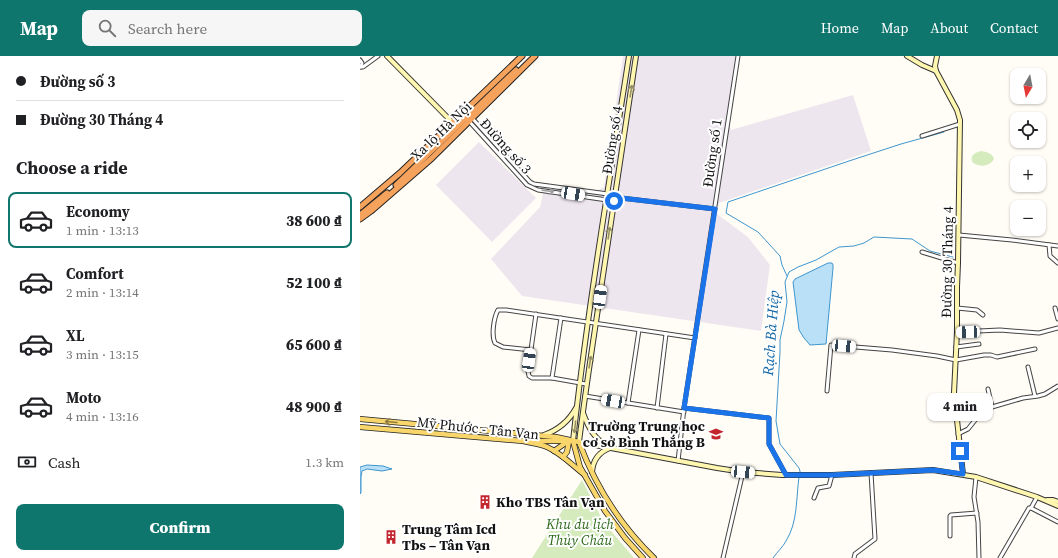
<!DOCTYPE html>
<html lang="en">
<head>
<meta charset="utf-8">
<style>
  :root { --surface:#fff; --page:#f6f6f6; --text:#202124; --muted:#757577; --line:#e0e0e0; --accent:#0f766e }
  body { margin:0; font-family:"Source Serif 4",serif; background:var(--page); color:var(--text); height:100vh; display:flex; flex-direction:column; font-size:15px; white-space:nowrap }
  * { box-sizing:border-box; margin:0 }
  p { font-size:13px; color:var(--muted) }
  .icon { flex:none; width:22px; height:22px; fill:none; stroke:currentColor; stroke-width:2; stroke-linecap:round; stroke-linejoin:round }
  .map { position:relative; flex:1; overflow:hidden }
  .details { display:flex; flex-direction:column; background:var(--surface); width:360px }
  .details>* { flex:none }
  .hud { display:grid; align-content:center; height:88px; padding:0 16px; background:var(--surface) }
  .needle { width:26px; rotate:190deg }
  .controls { position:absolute; left:650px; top:12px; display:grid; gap:8px }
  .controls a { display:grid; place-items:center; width:36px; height:36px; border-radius:8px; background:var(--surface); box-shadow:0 1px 3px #0004; font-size:20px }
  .end { position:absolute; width:18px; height:18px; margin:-9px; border:5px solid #1a73e8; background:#fff; box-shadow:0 0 0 2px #fff }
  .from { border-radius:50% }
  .bubble { position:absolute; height:28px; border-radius:8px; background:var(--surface); box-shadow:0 1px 3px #0004; font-size:13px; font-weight:800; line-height:28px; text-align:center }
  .car { position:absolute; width:12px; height:24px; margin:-12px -6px; border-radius:5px; box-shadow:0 0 3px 1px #0007; background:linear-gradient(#fff 24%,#345 0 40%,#fff 0 76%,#345 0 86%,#fff 0) }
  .hud b { display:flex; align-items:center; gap:14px; height:38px; font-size:15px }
  .hud b+b { border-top:1px solid var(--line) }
  .hud i { width:10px; height:10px; background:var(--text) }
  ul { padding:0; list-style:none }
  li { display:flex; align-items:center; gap:12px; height:56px; margin:0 8px 6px; padding:0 8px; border:2px solid transparent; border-radius:8px }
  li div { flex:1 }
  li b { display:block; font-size:15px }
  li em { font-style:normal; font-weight:800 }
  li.active { border-color:var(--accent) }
  li>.icon { width:36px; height:36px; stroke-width:1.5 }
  h2 { padding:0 16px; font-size:18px; line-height:48px }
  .pay { display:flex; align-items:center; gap:10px; height:44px; padding:0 16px; font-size:15px }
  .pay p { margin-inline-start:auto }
  .action { display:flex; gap:8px; margin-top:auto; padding:8px 16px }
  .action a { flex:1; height:46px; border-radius:8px; background:var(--accent); color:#fff; font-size:16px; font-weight:800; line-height:46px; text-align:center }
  header { display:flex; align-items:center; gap:24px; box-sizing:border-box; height:56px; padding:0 20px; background:var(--accent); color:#fff }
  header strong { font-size:19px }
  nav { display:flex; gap:22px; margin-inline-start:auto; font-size:14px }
  .search { width:280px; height:36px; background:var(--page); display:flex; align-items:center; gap:10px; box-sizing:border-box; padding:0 14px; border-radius:8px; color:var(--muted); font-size:15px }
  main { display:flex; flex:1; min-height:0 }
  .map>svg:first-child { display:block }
</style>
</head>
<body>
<header>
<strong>Map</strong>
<div class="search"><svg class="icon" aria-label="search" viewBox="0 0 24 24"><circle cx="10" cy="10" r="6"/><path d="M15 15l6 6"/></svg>Search here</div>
<nav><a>Home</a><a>Map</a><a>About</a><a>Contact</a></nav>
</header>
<main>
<section class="details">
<div class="hud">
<b><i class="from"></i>Đường số 3</b>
<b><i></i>Đường 30 Tháng 4</b>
</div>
<h2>Choose a ride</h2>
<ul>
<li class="active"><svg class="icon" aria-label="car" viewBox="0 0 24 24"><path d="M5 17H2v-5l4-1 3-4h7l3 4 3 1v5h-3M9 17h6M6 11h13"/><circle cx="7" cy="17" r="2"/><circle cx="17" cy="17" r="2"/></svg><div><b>Economy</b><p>1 min · 13:13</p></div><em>38 600 ₫</em></li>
<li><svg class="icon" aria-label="car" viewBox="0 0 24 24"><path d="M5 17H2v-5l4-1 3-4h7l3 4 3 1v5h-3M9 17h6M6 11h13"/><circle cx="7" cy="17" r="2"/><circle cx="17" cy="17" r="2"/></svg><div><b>Comfort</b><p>2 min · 13:14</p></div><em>52 100 ₫</em></li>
<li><svg class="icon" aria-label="car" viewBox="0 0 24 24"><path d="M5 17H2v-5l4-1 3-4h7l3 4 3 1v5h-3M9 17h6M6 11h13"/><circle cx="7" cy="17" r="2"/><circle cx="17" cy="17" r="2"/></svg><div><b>XL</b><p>3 min · 13:15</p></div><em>65 600 ₫</em></li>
<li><svg class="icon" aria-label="car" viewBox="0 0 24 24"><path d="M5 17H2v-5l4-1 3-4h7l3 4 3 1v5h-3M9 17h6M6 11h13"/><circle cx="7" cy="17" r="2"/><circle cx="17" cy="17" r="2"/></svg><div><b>Moto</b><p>4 min · 13:16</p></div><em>48 900 ₫</em></li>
</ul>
<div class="pay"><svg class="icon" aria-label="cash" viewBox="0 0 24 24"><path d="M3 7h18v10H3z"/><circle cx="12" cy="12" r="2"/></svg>Cash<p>1.3 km</p></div>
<div class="action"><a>Confirm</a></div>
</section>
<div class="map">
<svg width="698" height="502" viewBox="0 0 698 502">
  <rect width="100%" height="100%" fill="#fffdf5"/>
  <g fill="#eee6ef">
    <path d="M263 0H379L369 67 371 74 493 39 511 95 359 147 357 158 388 181 410 209 401 275 162 240 131 203 180 151 185 129 236 135 244 131Z"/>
    <path d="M119 86 176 142 132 186 76 129Z"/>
  </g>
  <g fill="#d5ebbd">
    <path d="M621 95C627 96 632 97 634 103 629 111 621 111 613 107 609 100 614 97 621 95Z"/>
    <path d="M222 424 240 459 251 475 274 502H172Z"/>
  </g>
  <g fill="#b9e0f7" stroke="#3f96cf">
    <path d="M468 207H472L473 209V212L466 288 450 289 444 282 439 274 433 226 435 223Z"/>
    <path d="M7 409 23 410 32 413 22 415 7 413 2 415 1 421V437L0 438V411Z"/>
  </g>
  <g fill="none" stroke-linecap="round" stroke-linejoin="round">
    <g stroke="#3f96cf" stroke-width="1">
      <path d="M427 220 422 209 420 200 398 176 366 157 368 146 489 105 541 88 584 76"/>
      <path d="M440 418V415L439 412 420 388 416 365 420 296V284L424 265 427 246 425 226 429 216 438 211 456 204 479 191 494 190 504 187 514 181 552 183 570 195 593 201"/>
      <path d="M413 502C417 496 423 491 426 485 438 466 436 442 439 421"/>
    </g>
    <defs>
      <g id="street">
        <path d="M0 4 2 7 1 11"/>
        <path d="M0 11H3L18 0"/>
        <path d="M112 62 170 126 174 128 248 138 261 142 355 153"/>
        <path d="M108 64 167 129 178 134 254 145 261 142"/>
        <path d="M562 80 600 68"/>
        <path d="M599 179 652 184 698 190"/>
        <path d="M689 189 690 200 698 207"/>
        <path d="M562 196 598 207"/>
        <path d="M597 252 617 254 623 259"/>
        <path d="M695 252 698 263"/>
        <path d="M176 258 168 315 169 320 172 322H192L226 328"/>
        <path d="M597 276 640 274 679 277 698 272"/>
        <path d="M596 291 619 288"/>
        <path d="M171 294 143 291 135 287C131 279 134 261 138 254H146L335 282"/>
        <path d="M668 311 675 340"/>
        <path d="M192 322 201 262"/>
        <path d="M628 333 632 351 663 342 678 340 685 338 698 330"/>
        <path d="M467 335 471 289 532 294 577 300 596 304 624 299H631L637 301 675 293"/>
        <path d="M225 340 324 356"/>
        <path d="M268 347 279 274"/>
        <path d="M297 352 306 278"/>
        <path d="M324 352 409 362V388L426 419"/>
        <path d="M598 378 608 373 620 358 632 351"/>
        <path d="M318 405 324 352 378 0"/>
        <path d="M616 421 614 441 618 466 619 502"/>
        <path d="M454 442 458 432 469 430 472 419"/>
        <path d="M671 452 698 466"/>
        <path d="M590 480V460L591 459 617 457"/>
        <path d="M363 502 383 416"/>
        <path d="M494 502 495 498 515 483 511 417"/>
        <path d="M640 502 669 452H671L677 441"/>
      </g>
      <g id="secondary">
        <path d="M27 0 91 65"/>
        <path d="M276 0C262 89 249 178 236 266 230 306 224 346 219 386L357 412 383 416 422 419H472L573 414 616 421 677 441 698 450"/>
        <path d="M547 0 562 9 576 15"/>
        <path d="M577 0 575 10 576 15 597 54 600 64 598 207 597 231V276L594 337 603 418"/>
        <path d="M223 357C229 373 234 382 248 391"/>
        <path d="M184 379C198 374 209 365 216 352"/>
        <path d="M213 385C227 256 249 128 269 0"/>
        <path d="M232 416C233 404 239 396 250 392"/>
        <path d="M687 444H693L698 446"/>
      </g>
      <g id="primary">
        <path d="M0 363 196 381 219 386C235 429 261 470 294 502"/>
        <path d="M0 371 163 385C171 387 180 388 187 391 201 397 213 410 225 419"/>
        <path d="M170 385H205"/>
        <path d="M213 385 217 400 220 411 245 455 265 482 283 502"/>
        <path d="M194 395 207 386"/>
        <path d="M203 401 207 396 209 385"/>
      </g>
      <g id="highway">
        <path d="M36 129 156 14"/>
        <path d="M0 151 40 117 162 0"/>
        <path d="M0 159 27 137"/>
        <path d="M0 163 11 155 72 102 175 0"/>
      </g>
    </defs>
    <use href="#street" stroke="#444" stroke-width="5"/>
    <use href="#secondary" stroke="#333" stroke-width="6"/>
    <use href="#primary" stroke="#222" stroke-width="6"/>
    <use href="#highway" stroke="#222" stroke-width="7"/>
    <use href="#street" stroke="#fff" stroke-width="3"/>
    <use href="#secondary" stroke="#fff6b0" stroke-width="4"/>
    <use href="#primary" stroke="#f9d66b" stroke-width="4.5"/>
    <use href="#highway" stroke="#f5a25d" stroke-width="5"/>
  </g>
  <defs><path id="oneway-shaft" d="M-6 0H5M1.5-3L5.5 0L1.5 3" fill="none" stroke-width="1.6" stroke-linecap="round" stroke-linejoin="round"/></defs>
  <g stroke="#948f68">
    <use href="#oneway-shaft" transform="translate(271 35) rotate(-81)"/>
    <use href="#oneway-shaft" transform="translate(249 177) rotate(-82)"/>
    <use href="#oneway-shaft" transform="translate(230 306) rotate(-81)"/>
    <use href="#oneway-shaft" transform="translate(215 371) rotate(96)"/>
  </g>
  <use stroke="#a0a0a0" href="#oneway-shaft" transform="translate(188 135) rotate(7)"/>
  <use stroke="#917d42" href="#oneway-shaft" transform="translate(31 366) rotate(-175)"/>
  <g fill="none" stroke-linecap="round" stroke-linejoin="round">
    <path stroke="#1a73e8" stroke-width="5" d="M254 145 261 142 355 153 324 352 409 362V388L426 419H472L573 414 603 418 600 395"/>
  </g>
  <defs>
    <symbol id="school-bare" viewBox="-9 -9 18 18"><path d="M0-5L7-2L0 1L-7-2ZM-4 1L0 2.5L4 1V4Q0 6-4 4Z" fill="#c4262e" stroke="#fff" stroke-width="2.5" paint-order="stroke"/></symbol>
    <symbol id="building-bare" viewBox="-9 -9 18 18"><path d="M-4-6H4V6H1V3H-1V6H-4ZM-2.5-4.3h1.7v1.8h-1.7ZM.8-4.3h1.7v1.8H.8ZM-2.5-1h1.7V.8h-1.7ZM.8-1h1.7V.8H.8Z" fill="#c4262e" stroke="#fff" stroke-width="2.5" paint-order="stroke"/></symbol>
  </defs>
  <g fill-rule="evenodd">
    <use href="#school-bare" x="346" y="368" width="20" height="20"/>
    <use href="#building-bare" x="115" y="436" width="20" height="20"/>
    <use href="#building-bare" x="21" y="471" width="20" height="20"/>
  </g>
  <g text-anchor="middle" stroke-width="4" stroke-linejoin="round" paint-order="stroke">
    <g font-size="14" fill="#111" stroke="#fff">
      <text transform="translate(81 75) rotate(-44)" y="5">Xa lộ Hà Nội</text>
      <text transform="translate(252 84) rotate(-81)" y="5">Đường số 4</text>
      <text transform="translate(146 90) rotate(48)" y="5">Đường số 3</text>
      <text transform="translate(352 97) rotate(-82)" y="5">Đường số 1</text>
      <text transform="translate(587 206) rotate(-89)" y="5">Đường 30 Tháng 4</text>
      <text transform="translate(118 372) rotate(6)" y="5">Mỹ Phước - Tân Vạn</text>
    </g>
    <g font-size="14" font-weight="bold" fill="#111" stroke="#fff" text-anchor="start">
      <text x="345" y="375" text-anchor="end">Trường Trung học<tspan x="345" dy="16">cơ sở Bình Thắng B</tspan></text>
      <text x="136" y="451">Kho TBS Tân Vạn</text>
      <text x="42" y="478">Trung Tâm Icd<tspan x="42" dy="16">Tbs – Tân Vạn</tspan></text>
    </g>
    <g font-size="14" font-style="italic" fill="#2f6b1f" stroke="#fff">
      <text x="220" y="473">Khu du lịch<tspan x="220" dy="16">Thủy Châu</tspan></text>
    </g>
    <g font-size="15" font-style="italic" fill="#1768a6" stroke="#fff">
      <text transform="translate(411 277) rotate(-86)" y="5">Rạch Bà Hiệp</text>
    </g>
  </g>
</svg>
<div class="controls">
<a><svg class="needle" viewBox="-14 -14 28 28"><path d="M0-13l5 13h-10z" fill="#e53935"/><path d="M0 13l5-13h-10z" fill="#757577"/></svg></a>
<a><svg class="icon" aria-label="locate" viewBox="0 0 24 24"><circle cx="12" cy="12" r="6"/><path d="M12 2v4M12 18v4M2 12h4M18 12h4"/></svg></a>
<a>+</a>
<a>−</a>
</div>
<i class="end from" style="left:254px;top:145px"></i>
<i class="end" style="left:600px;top:395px"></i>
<div class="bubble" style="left:567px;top:337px;width:66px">4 min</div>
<i class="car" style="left:213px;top:138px;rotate:99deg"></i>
<i class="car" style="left:240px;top:241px;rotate:8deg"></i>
<i class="car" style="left:608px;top:276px;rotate:268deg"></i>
<i class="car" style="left:484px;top:290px;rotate:95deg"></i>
<i class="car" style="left:169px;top:304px;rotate:8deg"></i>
<i class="car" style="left:253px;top:345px;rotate:280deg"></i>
<i class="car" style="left:383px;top:416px;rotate:95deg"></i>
</div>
</main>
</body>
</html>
